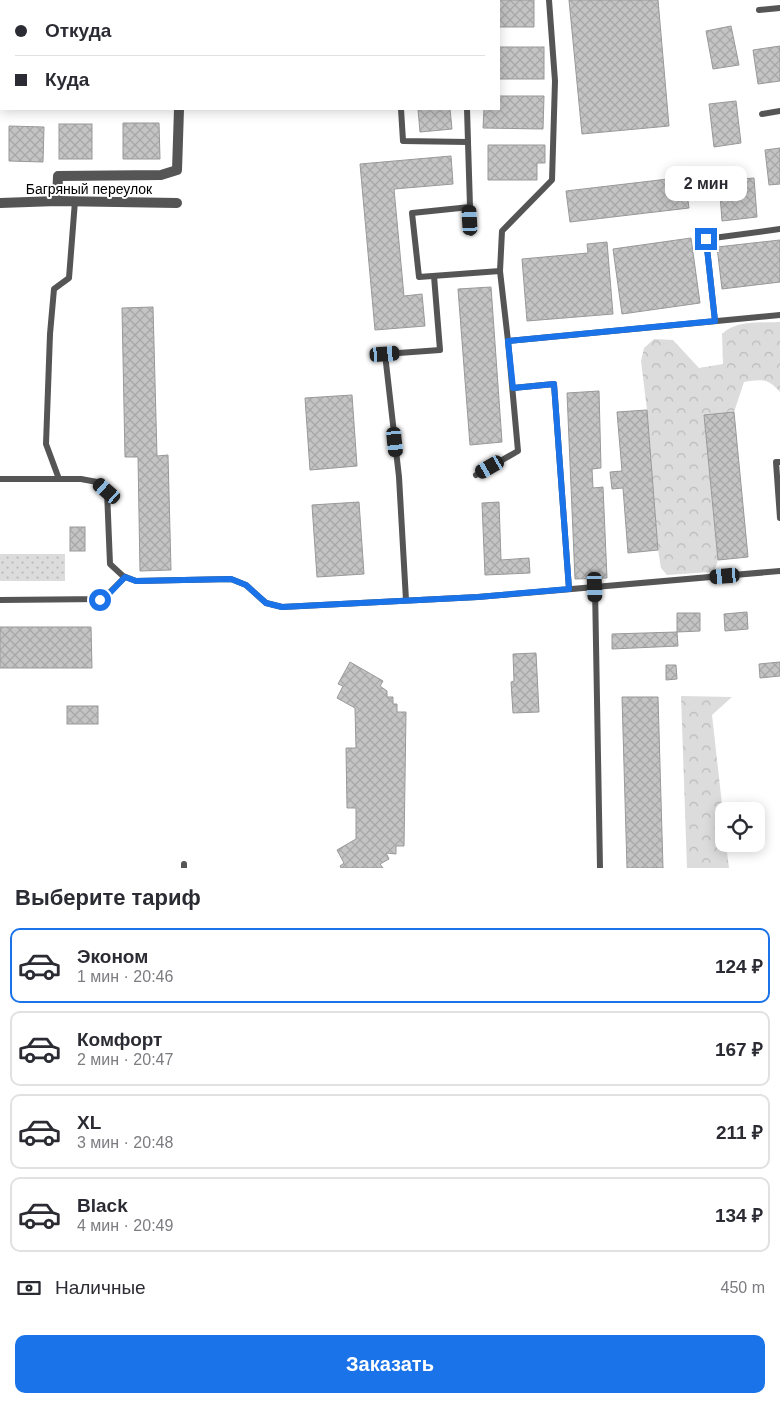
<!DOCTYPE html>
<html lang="ru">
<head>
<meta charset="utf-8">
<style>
  :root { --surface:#fff; --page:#f2f2f3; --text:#2b2b33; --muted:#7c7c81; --line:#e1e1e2; --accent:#1a73e8 }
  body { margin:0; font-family:Helvetica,sans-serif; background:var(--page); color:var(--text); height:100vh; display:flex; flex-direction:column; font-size:19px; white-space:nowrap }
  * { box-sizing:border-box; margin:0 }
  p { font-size:16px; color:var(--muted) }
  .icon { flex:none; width:28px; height:28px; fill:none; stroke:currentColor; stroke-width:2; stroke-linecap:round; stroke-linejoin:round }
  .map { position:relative; height:868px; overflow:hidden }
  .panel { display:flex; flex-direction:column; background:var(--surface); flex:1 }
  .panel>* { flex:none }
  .guide { position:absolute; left:0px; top:0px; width:500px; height:110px; box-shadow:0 2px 12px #0003; display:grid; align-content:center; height:110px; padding:0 15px; background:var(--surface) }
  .controls { position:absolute; left:715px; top:802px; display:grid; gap:10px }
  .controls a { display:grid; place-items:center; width:50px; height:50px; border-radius:10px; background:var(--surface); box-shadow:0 2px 12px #0003; font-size:25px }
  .end { position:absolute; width:22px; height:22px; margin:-11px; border:6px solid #1a73e8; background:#fff; box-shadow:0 0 0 2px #fff }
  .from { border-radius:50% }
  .bubble { position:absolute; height:35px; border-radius:10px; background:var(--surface); box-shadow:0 2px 12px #0003; font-size:16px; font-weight:700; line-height:35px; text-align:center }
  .car { position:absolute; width:15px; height:30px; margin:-15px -8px; border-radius:6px; box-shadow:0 0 4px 1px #0007; background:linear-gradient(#222 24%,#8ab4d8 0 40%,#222 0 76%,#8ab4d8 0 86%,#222 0) }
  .guide b { display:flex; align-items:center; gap:18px; height:48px; font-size:19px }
  .guide b+b { border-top:1px solid var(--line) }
  .guide i { width:12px; height:12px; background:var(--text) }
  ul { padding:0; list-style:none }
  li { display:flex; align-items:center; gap:15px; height:75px; margin:0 10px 8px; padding:0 5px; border:2px solid var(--line); border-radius:10px }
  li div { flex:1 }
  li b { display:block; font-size:19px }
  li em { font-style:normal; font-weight:700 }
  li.current { border-color:var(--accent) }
  li>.icon { width:45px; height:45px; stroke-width:1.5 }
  h2 { padding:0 15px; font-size:22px; line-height:60px }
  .pay { display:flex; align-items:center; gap:12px; height:55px; padding:0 15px; font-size:19px }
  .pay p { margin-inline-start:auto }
  .button { display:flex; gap:10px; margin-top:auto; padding:10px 15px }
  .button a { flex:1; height:58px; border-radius:10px; background:var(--accent); color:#fff; font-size:20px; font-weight:700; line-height:58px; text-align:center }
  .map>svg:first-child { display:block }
</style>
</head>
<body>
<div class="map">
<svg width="780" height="868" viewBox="0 0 780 868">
  <defs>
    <pattern id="forest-crowns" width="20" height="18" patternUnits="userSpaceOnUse" patternTransform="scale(1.25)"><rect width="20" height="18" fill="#dcdcdc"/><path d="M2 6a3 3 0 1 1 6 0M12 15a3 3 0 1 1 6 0" fill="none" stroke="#bbb"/></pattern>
    <pattern id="park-dots" width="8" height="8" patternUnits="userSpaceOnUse" patternTransform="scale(1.25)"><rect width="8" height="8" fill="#dcdcdc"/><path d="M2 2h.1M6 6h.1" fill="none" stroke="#bbb" stroke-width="1.8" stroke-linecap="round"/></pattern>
    <pattern id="building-cross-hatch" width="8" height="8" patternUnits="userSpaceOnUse" patternTransform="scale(1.25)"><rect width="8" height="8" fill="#c4c4c4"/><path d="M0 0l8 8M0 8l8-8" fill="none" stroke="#a7a7a7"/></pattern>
  </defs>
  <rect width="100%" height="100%" fill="#fff"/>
  <g fill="url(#forest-crowns)">
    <path d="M780 322V392C768 378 761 379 744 382L734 412 704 416 718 560 715 569 710 572 667 575 661 568 658 550 647 410 641 361 644 348 654 339 673 340 699 368 723 364 722 334C736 320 761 323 780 322Z"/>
    <path d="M681 696 732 697 712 715 724 822V844H726L729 868H687Z"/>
  </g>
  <rect fill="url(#park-dots)" x="0" y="554" width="65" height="27"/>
  <g fill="url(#building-cross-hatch)" stroke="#999">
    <path d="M391 0H439L440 1H391Z"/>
    <path d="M478 0H534V27H499V1Z"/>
    <path d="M569 0H658L669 126 582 134Z"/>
    <path d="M731 26 739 65 713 69 706 31Z"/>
    <path d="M780 46V81L758 84 753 50Z"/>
    <rect x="499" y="47" width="45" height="32"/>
    <path d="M499 96H544L543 129 483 128 484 109H499Z"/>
    <path d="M736 101 741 143 714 147 709 104Z"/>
    <path d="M418 109H450L452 129 420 132Z"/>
    <path d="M123 123H159L160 159H123Z"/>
    <rect x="59" y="124" width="33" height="35"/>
    <path d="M9 126 44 127 43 162 9 161Z"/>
    <path d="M488 145H545V163H537V180H488Z"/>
    <path d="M780 148V184L769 185 765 150Z"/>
    <path d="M451 156 453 184 394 189 404 296 422 294 425 326 375 330 360 164Z"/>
    <path d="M685 177 689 208 570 222 566 191Z"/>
    <path d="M754 178 757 217 722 221 719 181Z"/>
    <path d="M691 238 700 303 622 314 613 249Z"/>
    <path d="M780 240V282L722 289 717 247Z"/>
    <path d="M607 242 613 314 527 321 522 259 588 253 587 244Z"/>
    <path d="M491 287 502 442 470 445 458 289Z"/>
    <path d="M153 307 157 456 168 455 171 570 140 571 138 457H125L122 308Z"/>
    <path d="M599 391 601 468 592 469 593 488 603 487 607 578 575 579 567 393Z"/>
    <path d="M352 395 357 466 310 470 305 398Z"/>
    <path d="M647 410 658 550 628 553 623 488 612 489 610 472 622 471 617 412Z"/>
    <path d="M734 412 748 557 718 560 704 415Z"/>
    <path d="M359 502 364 574 317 577 312 505Z"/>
    <path d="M499 502 501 560 529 558 530 573 485 575 482 503Z"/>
    <rect x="70" y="527" width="15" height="24"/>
    <path d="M747 612 748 629 725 631 724 614Z"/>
    <path d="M677 613H700V631L677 632Z"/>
    <path d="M0 627H91L92 668H0Z"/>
    <path d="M677 632 678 646 612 649V634Z"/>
    <path d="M536 653 539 712 513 713 511 682 514 681 513 654Z"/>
    <path d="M350 662 383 681 380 686 387 691V697H393V704H397V712H406L404 846H396V854L386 853 389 859 380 864 383 868H341L340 866 344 863 337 850 356 839V808H347L346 748H356L355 708 337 698 343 686 338 684Z"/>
    <path d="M780 662V676L760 678 759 664Z"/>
    <path d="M666 665H676L677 679 666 680Z"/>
    <path d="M622 697H658L663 868H627Z"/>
    <rect x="67" y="706" width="31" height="18"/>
  </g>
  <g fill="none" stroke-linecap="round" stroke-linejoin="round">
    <g stroke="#555" stroke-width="6">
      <path d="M460 0V1"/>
      <path d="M759 10 780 8"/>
      <path d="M401 109 403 141 468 142 467 109"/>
      <path d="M762 114 780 111"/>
      <path d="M468 142 470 207"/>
      <path d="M471 233 470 207 412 213 419 277 500 271 508 341"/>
      <path d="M500 271 502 231 552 180 555 81 549 0"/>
      <path d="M715 321 706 239 780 229"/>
      <path d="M513 388 554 384 569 589"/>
      <path d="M780 462H776L780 518"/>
      <path d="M476 475 518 451 508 341 780 315"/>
      <path d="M0 479H81L97 482 107 491 110 564 123 576 136 581 231 579 246 585 266 603 282 607 478 597 780 571"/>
      <path d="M59 479 46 444 50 334 54 289 69 278 75 201"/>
      <path d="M595 587 600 868"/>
      <path d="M0 600 103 599 125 577"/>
      <path d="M406 600 399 477 385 354 440 350 434 276"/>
      <path d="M184 864V868"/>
    </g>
    <g stroke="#555" stroke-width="10">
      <path d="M179 0V1"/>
      <path d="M167 1 170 0"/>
      <path d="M0 9H1"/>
      <path d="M57 201 58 176 161 175 177 170 179 109"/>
      <path d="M0 203 57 201 177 203"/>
    </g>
  </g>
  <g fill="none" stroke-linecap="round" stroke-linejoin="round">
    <path stroke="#1a73e8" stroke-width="6" d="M100 600 106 597 125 577 136 581 231 579 246 585 266 603 282 607 478 597 569 589 554 384 513 388 508 341 715 321 706 239"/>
  </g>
  <g text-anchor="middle" stroke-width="4" stroke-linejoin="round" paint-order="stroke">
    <g font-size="14" fill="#000" stroke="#fff">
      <text x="89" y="194">Багряный переулок</text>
    </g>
  </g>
</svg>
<div class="controls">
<a><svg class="icon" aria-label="locate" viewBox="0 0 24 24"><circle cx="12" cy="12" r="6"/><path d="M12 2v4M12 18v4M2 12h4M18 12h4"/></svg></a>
</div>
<i class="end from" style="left:100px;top:600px"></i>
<i class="end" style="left:706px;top:239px"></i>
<div class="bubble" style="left:665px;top:166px;width:82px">2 мин</div>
<i class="car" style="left:470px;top:220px;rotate:357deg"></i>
<i class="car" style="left:385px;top:354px;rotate:86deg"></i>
<i class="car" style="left:395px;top:442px;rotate:174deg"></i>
<i class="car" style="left:490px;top:467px;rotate:240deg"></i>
<i class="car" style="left:107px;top:491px;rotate:311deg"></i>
<i class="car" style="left:725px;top:576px;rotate:265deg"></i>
<i class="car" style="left:595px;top:587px;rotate:178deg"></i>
<div class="guide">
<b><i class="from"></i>Откуда</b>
<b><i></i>Куда</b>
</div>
</div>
<section class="panel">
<h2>Выберите тариф</h2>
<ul>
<li class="current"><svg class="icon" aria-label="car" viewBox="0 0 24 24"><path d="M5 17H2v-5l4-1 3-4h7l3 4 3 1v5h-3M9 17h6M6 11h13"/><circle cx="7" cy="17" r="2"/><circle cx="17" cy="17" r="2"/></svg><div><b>Эконом</b><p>1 мин · 20:46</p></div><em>124 ₽</em></li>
<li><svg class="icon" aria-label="car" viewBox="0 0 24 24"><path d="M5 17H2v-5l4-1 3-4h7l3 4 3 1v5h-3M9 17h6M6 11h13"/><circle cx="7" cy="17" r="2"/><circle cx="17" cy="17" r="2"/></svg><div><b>Комфорт</b><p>2 мин · 20:47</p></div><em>167 ₽</em></li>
<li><svg class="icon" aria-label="car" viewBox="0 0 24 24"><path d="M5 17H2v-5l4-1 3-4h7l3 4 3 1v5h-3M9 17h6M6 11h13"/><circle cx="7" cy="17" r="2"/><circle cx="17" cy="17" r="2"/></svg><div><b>XL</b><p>3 мин · 20:48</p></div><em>211 ₽</em></li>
<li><svg class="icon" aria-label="car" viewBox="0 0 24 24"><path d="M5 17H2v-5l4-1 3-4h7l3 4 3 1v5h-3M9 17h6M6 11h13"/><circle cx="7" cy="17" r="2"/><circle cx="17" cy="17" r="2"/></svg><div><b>Black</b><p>4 мин · 20:49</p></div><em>134 ₽</em></li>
</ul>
<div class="pay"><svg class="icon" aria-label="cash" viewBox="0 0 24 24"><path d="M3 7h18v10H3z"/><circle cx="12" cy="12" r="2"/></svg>Наличные<p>450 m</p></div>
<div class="button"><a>Заказать</a></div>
</section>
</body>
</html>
